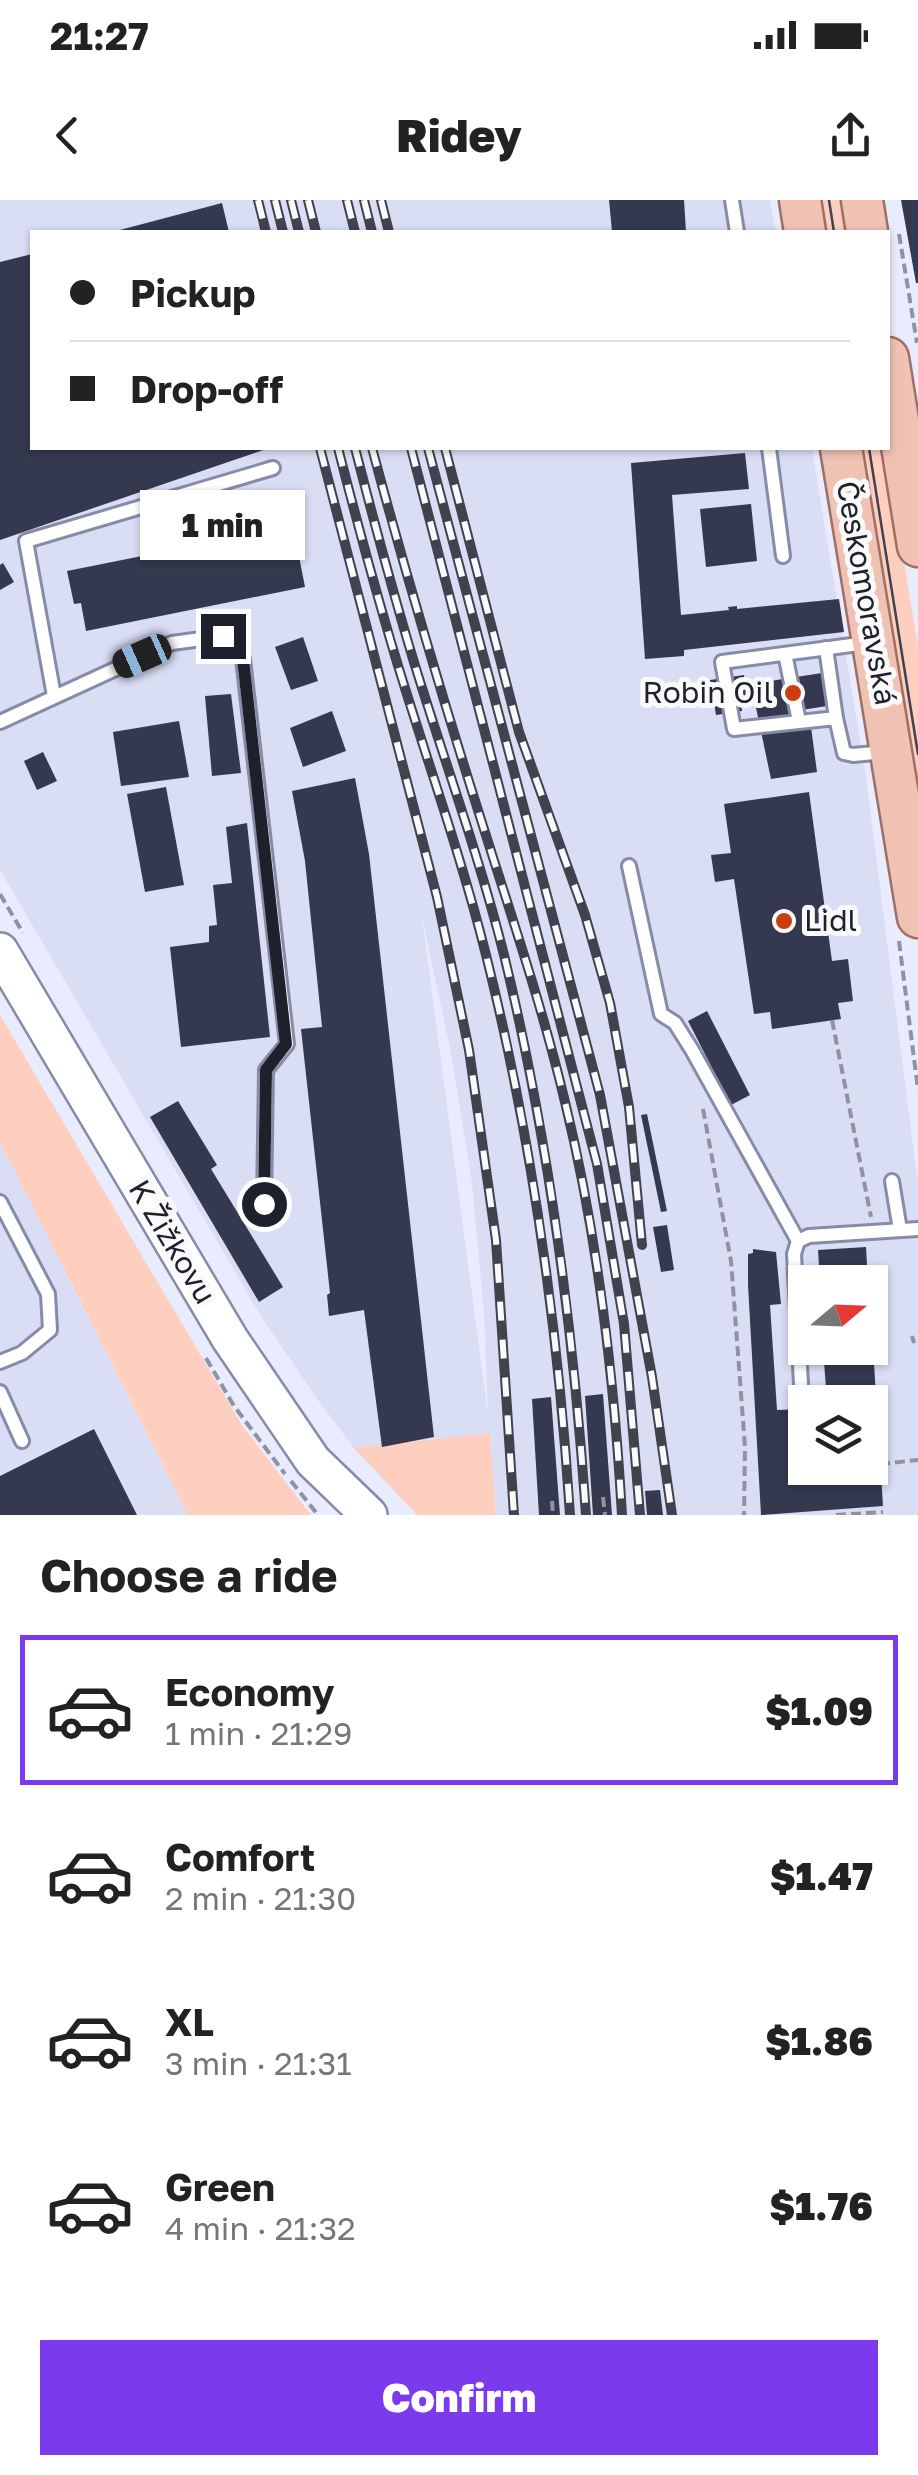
<!DOCTYPE html>
<html lang="en">
<head>
<meta charset="utf-8">
<style>
  :root { --surface:#fff; --page:#f6f6f6; --text:#222; --muted:#767676; --line:#e0e0e0; --accent:#7c3aed }
  body { margin:0; font-family:"Golos Text",sans-serif; background:var(--page); color:var(--text); height:100vh; display:flex; flex-direction:column; font-size:38px; white-space:nowrap }
  * { box-sizing:border-box; margin:0 }
  p { font-size:32px; color:var(--muted) }
  .icon { flex:none; width:55px; height:55px; fill:none; stroke:currentColor; stroke-width:2; stroke-linecap:round; stroke-linejoin:round }
  .map { position:relative; height:1315px; overflow:hidden }
  .drawer { display:flex; flex-direction:column; background:var(--surface); flex:1 }
  .drawer>* { flex:none }
  .hud { position:absolute; left:30px; top:30px; width:860px; height:220px; border-radius:0px; box-shadow:0 2px 8px #0004; display:grid; align-content:center; height:220px; padding:0 40px; background:var(--surface) }
  .needle { width:65px; rotate:71deg }
  .tools { position:absolute; left:788px; top:1065px; display:grid; gap:20px }
  .tools a { display:grid; place-items:center; width:100px; height:100px; border-radius:0px; background:var(--surface); box-shadow:0 2px 8px #0004; font-size:50px }
  .end { position:absolute; width:45px; height:45px; margin:-22px; border:12px solid #1e202b; background:#fff; box-shadow:0 0 0 5px #fff }
  .from { border-radius:50% }
  .bubble { position:absolute; height:70px; border-radius:0px; background:var(--surface); box-shadow:0 2px 8px #0004; font-size:32px; font-weight:800; line-height:70px; text-align:center }
  .car { position:absolute; width:30px; height:60px; margin:-30px -15px; border-radius:12px; box-shadow:0 0 8px 2px #0007; background:linear-gradient(#222 24%,#8ab4d8 0 40%,#222 0 76%,#8ab4d8 0 86%,#222 0) }
  .hud b { display:flex; align-items:center; gap:35px; height:95px; font-size:38px }
  .hud b+b { border-top:2px solid var(--line) }
  .hud i { width:25px; height:25px; background:var(--text) }
  ul { padding:0; list-style:none }
  li { display:flex; align-items:center; gap:30px; height:150px; margin:0 20px 15px; padding:0 20px; border:5px solid transparent; border-radius:0px }
  li div { flex:1 }
  li b { display:block; font-size:38px }
  li em { font-style:normal; font-weight:800 }
  li.active { border-color:var(--accent) }
  li>.icon { width:90px; height:90px; stroke-width:1.5 }
  h2 { padding:0 40px; font-size:45px; line-height:120px }
  .button { display:flex; gap:20px; margin-top:auto; padding:20px 40px }
  .button a { flex:1; height:115px; border-radius:0px; background:var(--accent); color:#fff; font-size:40px; font-weight:800; line-height:115px; text-align:center }
  .status { display:flex; justify-content:space-between; align-items:center; height:70px; padding:0 50px; background:var(--surface); direction:ltr }
  .status svg { height:28px; fill:currentColor }
  header { display:flex; justify-content:space-between; align-items:center; height:130px; padding:0 40px; background:var(--surface); font-size:45px; font-weight:800 }
  .map>svg:first-child { display:block }
</style>
</head>
<body>
<div class="status"><b>21:27</b><svg viewBox="0 0 49 12"><path d="M0 12V9h3v3zM5 12V6h3v6zM10 12V3h3v9zM15 12V0h3v12zM26 1h20v11H26zM47 4h2v5h-2z"/></svg></div>
<header><svg class="icon" aria-label="back" viewBox="0 0 24 24"><path d="M15 5l-7 7 7 7"/></svg>Ridey<svg class="icon" aria-label="share" viewBox="0 0 24 24"><path d="M12 15V3M7 8l5-5 5 5M5 13v7h14v-7"/></svg></header>
<div class="map">
<svg width="918" height="1315" viewBox="0 0 918 1315">
  <rect width="100%" height="100%" fill="#e8ecfe"/>
  <g fill="#d9def5" fill-rule="evenodd">
    <path d="M0 0H770L776 32H32V248H812L866 577 918 985V1315H496L490 1233 354 1248 318 1200 262 1118 0 670ZM422 717 451 853 472 984 484 1113 488 1215ZM805 1082H870V1148H805ZM805 1202H870V1268H805Z"/>
    <path d="M0 942 83 1108 188 1315H0Z"/>
  </g>
  <g fill="#fecebf">
    <path d="M814 0H845L850 32H819Z"/>
    <path d="M855 248H885L918 446V630Z"/>
    <path d="M0 815 243 1227 311 1315H188L0 942Z"/>
    <path d="M490 1233 496 1315H417L354 1248Z"/>
  </g>
  <g fill="#343950">
    <path d="M609 0H684L686 32H612Z"/>
    <path d="M901 0H918V83H916Z"/>
    <path d="M222 3 229 32H116V31Z"/>
    <path d="M32 54V248H269L0 340V62Z"/>
    <path d="M745 253 749 289 672 295 681 415 729 410 728 407 737 406V409L839 399 844 432 684 450V456L645 459 631 263Z"/>
    <path d="M751 304 757 361 706 367 700 309Z"/>
    <path d="M293 326 305 387 86 431 81 403 74 404 67 371Z"/>
    <path d="M3 363 14 382 0 390V365Z"/>
    <path d="M303 437 318 481 291 490 275 447Z"/>
    <path d="M822 473 827 506 789 512 792 530 811 527 817 572 771 579 751 484Z"/>
    <path d="M744 475 748 502 741 503 742 511 716 515 710 480Z"/>
    <path d="M231 494 241 573 212 576 205 496Z"/>
    <path d="M332 511 346 551 303 567 290 528Z"/>
    <path d="M179 521 189 577 121 586 113 532Z"/>
    <path d="M43 552 57 581 37 590 24 561Z"/>
    <path d="M355 578 369 654 434 1237 382 1247 364 1110 329 1116 327 1095 330 1093 301 829 322 827 305 661 292 591Z"/>
    <path d="M166 587 184 685 145 692 127 594Z"/>
    <path d="M809 592 832 761 848 759 853 801 838 803 841 819 772 829 770 812 754 814 734 679 715 682 711 655 731 653 724 604Z"/>
    <path d="M247 623 270 837 181 847 170 747 209 742V726L217 725 213 685 232 683 226 627Z"/>
    <path d="M707 811 750 895 731 905 688 821Z"/>
    <path d="M178 901 217 965 211 969 283 1087 259 1102 150 917Z"/>
    <path d="M647 914 667 1011 661 1012 641 915Z"/>
    <path d="M667 1025 674 1070 661 1072 653 1027Z"/>
    <path d="M866 1047 868 1082H820L818 1050Z"/>
    <path d="M753 1049 776 1052 781 1104 770 1105 777 1210 805 1209V1268H870V1202H827L823 1148H873L883 1306 761 1315 748 1085V1054L753 1053Z"/>
    <path d="M603 1194 612 1315H593L585 1196Z"/>
    <path d="M551 1197 560 1315H539L532 1199Z"/>
    <path d="M94 1229 137 1315H0V1276Z"/>
    <path d="M660 1290 663 1315H647L645 1291Z"/>
  </g>
  <g fill="none" stroke-linecap="round" stroke-linejoin="round">
    <defs>
      <g id="service">
        <path d="M732 0 737 32"/>
        <path d="M769 248 783 356"/>
        <path d="M867 443 722 462 734 529 836 518 844 553 853 555 885 552"/>
        <path d="M826 448 836 518"/>
        <path d="M785 454 799 521"/>
        <path d="M54 496 26 341 273 268"/>
        <path d="M0 522 172 443 223 436 243 459 287 844 266 870 264 1004"/>
        <path d="M629 666 661 814 675 823 692 850 798 1041"/>
        <path d="M892 981 900 1030"/>
        <path d="M0 1002 48 1094 50 1130 22 1153 0 1162"/>
        <path d="M801 1184 794 1054 798 1041 809 1036 918 1029"/>
        <path d="M0 1192 22 1241"/>
      </g>
      <path id="secondary" d="M0 751 230 1139 313 1261 369 1315"/>
      <g id="primary">
        <path d="M800 0 805 32"/>
        <path d="M862 0 867 32"/>
        <path d="M888 158 918 346"/>
        <path d="M841 248 918 717"/>
      </g>
    </defs>
    <use href="#service" stroke="#868ca7" stroke-width="18"/>
    <use href="#secondary" stroke="#868ca7" stroke-width="40"/>
    <use href="#primary" stroke="#9f6f64" stroke-width="45"/>
    <g stroke="#8f92a1" stroke-width="4" stroke-dasharray="10 5" stroke-linecap="butt">
      <path d="M899 34 917 143"/>
      <path d="M0 694 23 733"/>
      <path d="M899 741 918 890"/>
      <path d="M832 820 871 1017"/>
      <path d="M703 909 731 1061 745 1247 744 1315"/>
      <path d="M912 1136 914 1143"/>
      <path d="M206 1158 234 1206 285 1274"/>
      <path d="M880 1264 918 1260"/>
      <path d="M291 1281 318 1315"/>
      <path d="M603 1297 605 1315"/>
      <path d="M552 1301 553 1315"/>
      <path d="M836 1315 883 1312"/>
    </g>
    <use href="#service" stroke="#fff" stroke-width="12"/>
    <use href="#secondary" stroke="#fff" stroke-width="35"/>
    <use href="#primary" stroke="#efc2b4" stroke-width="40"/>
    <g stroke="#40424f" stroke-width="2.5">
      <path d="M829 0 834 32"/>
      <path d="M869 248 918 554"/>
    </g>
    <defs>
      <g id="rail">
        <path d="M258 0 266 32"/>
        <path d="M275 0 283 32"/>
        <path d="M291 0 299 32"/>
        <path d="M308 0 316 32"/>
        <path d="M347 0 355 32"/>
        <path d="M364 0 372 32"/>
        <path d="M381 0 389 32"/>
        <path d="M320 248 437 697 469 850 496 1040 514 1315"/>
        <path d="M338 248C356 318 375 389 396 459 426 558 461 655 486 755 532 939 558 1126 570 1315"/>
        <path d="M355 248C373 318 392 389 413 459 443 557 479 655 504 755 549 940 573 1125 586 1315"/>
        <path d="M372 248C406 375 443 500 483 626 512 718 543 809 565 902 598 1038 614 1176 622 1315"/>
        <path d="M411 248 597 964 624 1124 640 1315"/>
        <path d="M428 248 600 895 652 1177 672 1315"/>
        <path d="M445 248 519 532 585 715 610 803 629 907 642 1045"/>
      </g>
    </defs>
    <use href="#rail" stroke="#40424f" stroke-width="10"/>
    <use href="#rail" stroke="#fafafa" stroke-width="6" stroke-dasharray="19" stroke-linecap="butt"/>
  </g>
  <g fill="none" stroke-linecap="round" stroke-linejoin="round">
    <path stroke="#1e202b" stroke-width="12" d="M223 436 243 459 286 844 266 870 264 1004"/>
  </g>
  <g fill="#c7400d" stroke="#fafafa" stroke-width="4">
    <circle cx="793" cy="493" r="10"/>
    <circle cx="784" cy="721" r="10"/>
  </g>
  <g text-anchor="middle" stroke-width="10" stroke-linejoin="round" paint-order="stroke">
    <g font-size="30" fill="#1e202b" stroke="#fafafa">
      <text transform="translate(866 393) rotate(80)" y="10">Českomoravská</text>
      <text transform="translate(172 1042) rotate(59)" y="10">K Žižkovu</text>
    </g>
    <g font-size="30" fill="#1e202b" stroke="#fafafa" text-anchor="end">
      <text x="773" y="503">Robin Oil</text>
      <text x="804" y="731" text-anchor="start">Lidl</text>
    </g>
  </g>
</svg>
<div class="tools">
<a><svg class="needle" viewBox="-14 -14 28 28"><path d="M0-13l5 13h-10z" fill="#e53935"/><path d="M0 13l5-13h-10z" fill="#767676"/></svg></a>
<a><svg class="icon" aria-label="layers" viewBox="0 0 24 24"><path d="M12 4l9 5-9 5-9-5zM3 14l9 5 9-5"/></svg></a>
</div>
<i class="end from" style="left:264px;top:1004px"></i>
<i class="end" style="left:223px;top:436px"></i>
<div class="bubble" style="left:140px;top:290px;width:165px">1 min</div>
<i class="car" style="left:142px;top:456px;rotate:246deg"></i>
<div class="hud">
<b><i class="from"></i>Pickup</b>
<b><i></i>Drop-off</b>
</div>
</div>
<section class="drawer">
<h2>Choose a ride</h2>
<ul>
<li class="active"><svg class="icon" aria-label="car" viewBox="0 0 24 24"><path d="M5 17H2v-5l4-1 3-4h7l3 4 3 1v5h-3M9 17h6M6 11h13"/><circle cx="7" cy="17" r="2"/><circle cx="17" cy="17" r="2"/></svg><div><b>Economy</b><p>1 min · 21:29</p></div><em>$1.09</em></li>
<li><svg class="icon" aria-label="car" viewBox="0 0 24 24"><path d="M5 17H2v-5l4-1 3-4h7l3 4 3 1v5h-3M9 17h6M6 11h13"/><circle cx="7" cy="17" r="2"/><circle cx="17" cy="17" r="2"/></svg><div><b>Comfort</b><p>2 min · 21:30</p></div><em>$1.47</em></li>
<li><svg class="icon" aria-label="car" viewBox="0 0 24 24"><path d="M5 17H2v-5l4-1 3-4h7l3 4 3 1v5h-3M9 17h6M6 11h13"/><circle cx="7" cy="17" r="2"/><circle cx="17" cy="17" r="2"/></svg><div><b>XL</b><p>3 min · 21:31</p></div><em>$1.86</em></li>
<li><svg class="icon" aria-label="car" viewBox="0 0 24 24"><path d="M5 17H2v-5l4-1 3-4h7l3 4 3 1v5h-3M9 17h6M6 11h13"/><circle cx="7" cy="17" r="2"/><circle cx="17" cy="17" r="2"/></svg><div><b>Green</b><p>4 min · 21:32</p></div><em>$1.76</em></li>
</ul>
<div class="button"><a>Confirm</a></div>
</section>
</body>
</html>
